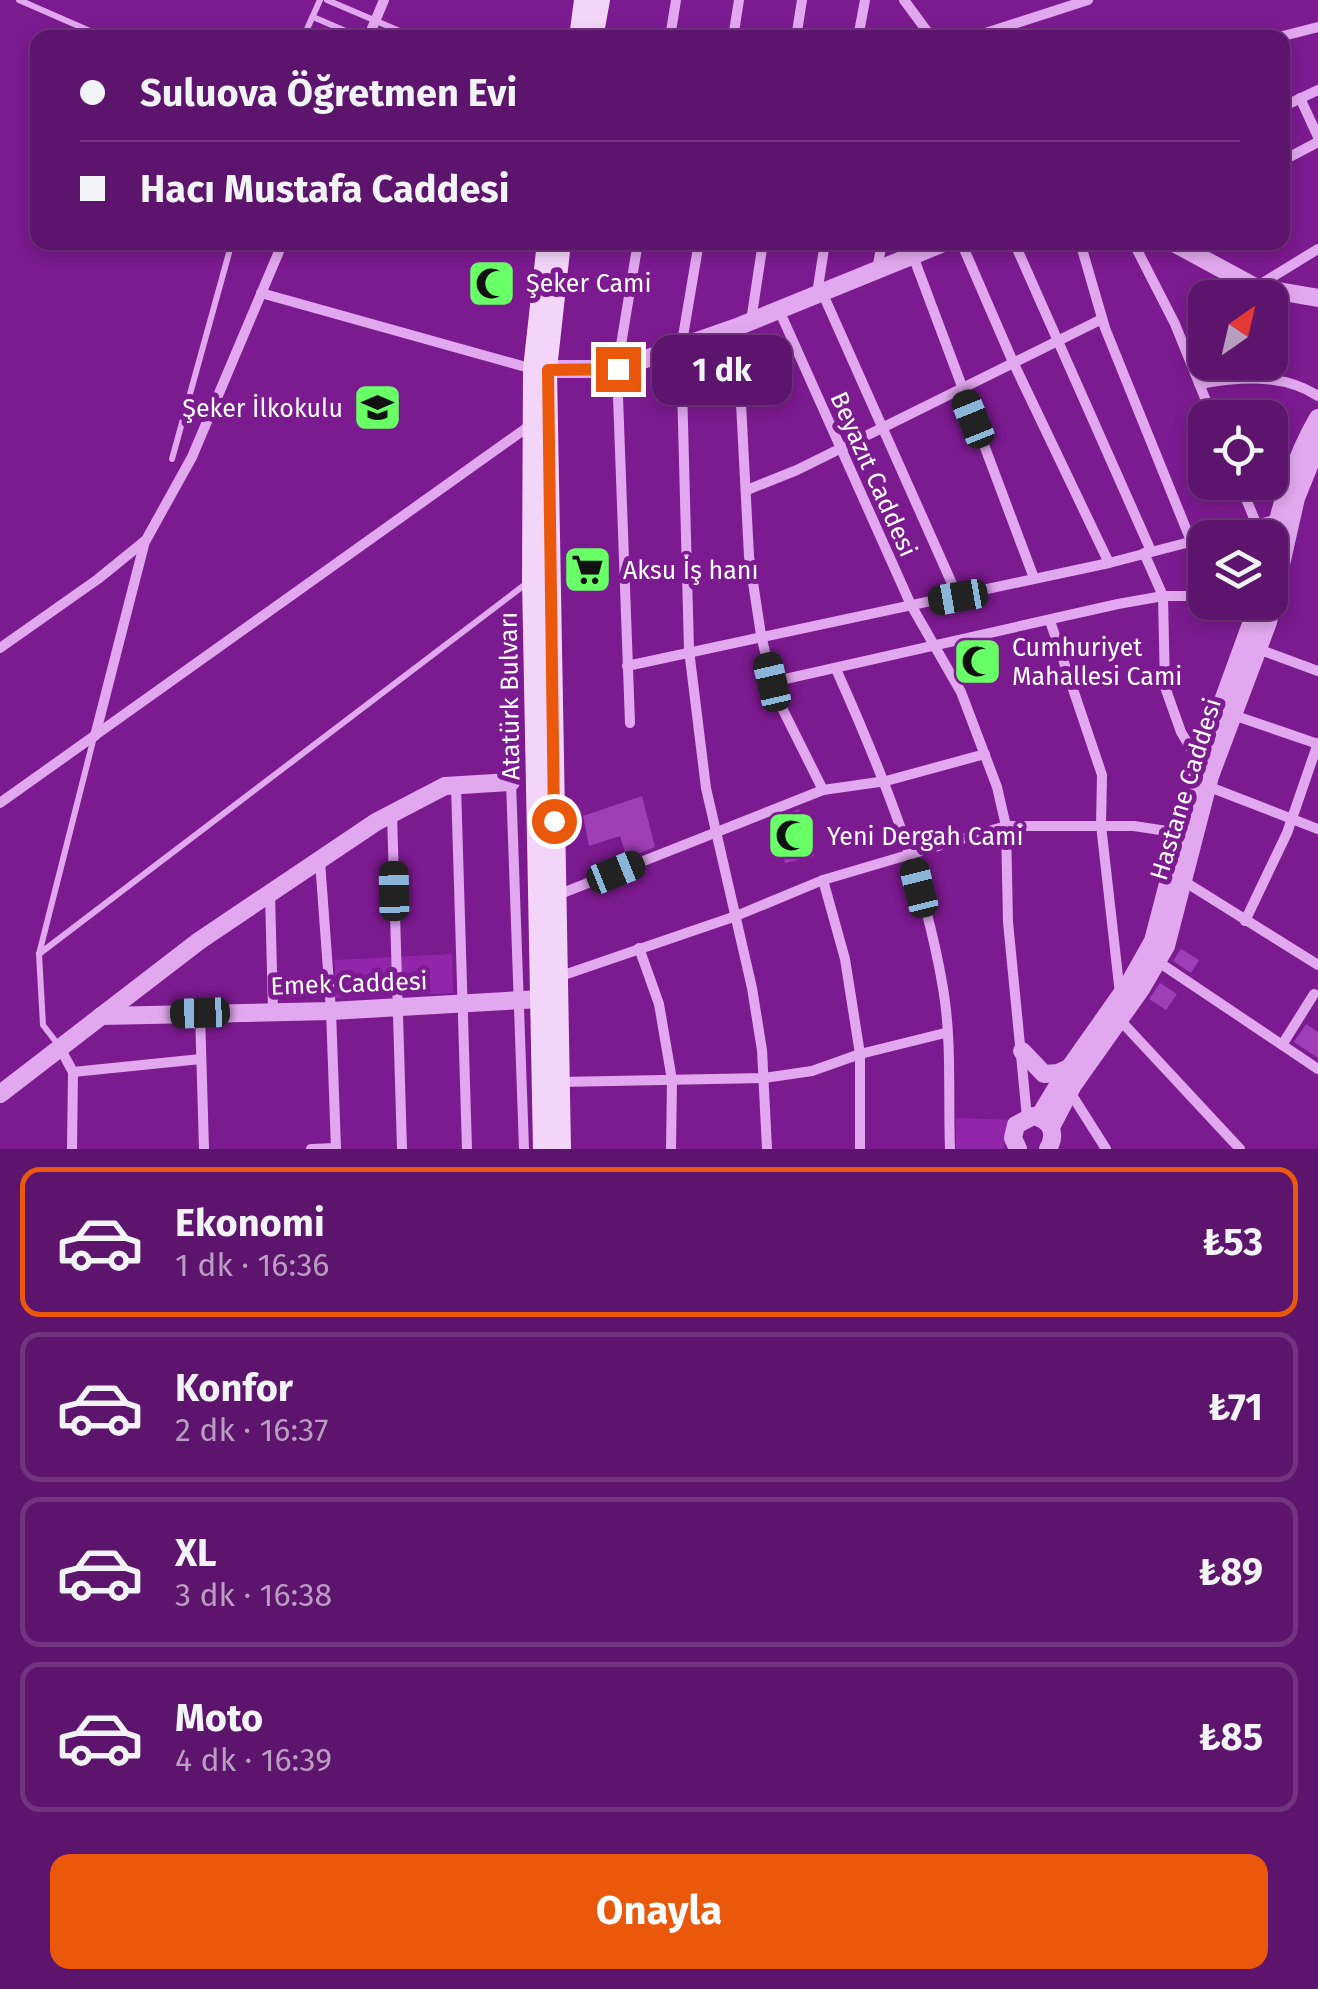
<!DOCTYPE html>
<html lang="tr">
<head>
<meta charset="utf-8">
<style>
  :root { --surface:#5d146c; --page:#662174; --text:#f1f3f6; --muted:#b99ec2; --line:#72337f; --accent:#ea580c }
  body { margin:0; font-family:"Fira Sans",sans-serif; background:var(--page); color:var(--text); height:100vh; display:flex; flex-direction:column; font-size:38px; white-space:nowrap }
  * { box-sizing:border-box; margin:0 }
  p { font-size:32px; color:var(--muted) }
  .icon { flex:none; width:55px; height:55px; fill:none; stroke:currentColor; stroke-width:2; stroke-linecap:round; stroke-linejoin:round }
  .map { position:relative; height:1149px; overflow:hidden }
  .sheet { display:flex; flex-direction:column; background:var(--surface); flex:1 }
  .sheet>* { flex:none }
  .top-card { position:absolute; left:30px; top:30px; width:1260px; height:220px; border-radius:20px; box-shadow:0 5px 15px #0003,0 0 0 2px var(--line); display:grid; align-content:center; height:220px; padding:0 50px; background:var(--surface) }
  .needle { width:65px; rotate:34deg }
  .tools { position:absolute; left:1188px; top:280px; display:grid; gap:20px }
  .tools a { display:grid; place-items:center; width:100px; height:100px; border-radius:20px; background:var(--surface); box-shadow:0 5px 15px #0003,0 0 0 2px var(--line); font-size:50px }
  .end { position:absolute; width:45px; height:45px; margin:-22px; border:12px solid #ea580c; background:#fff; box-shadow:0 0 0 5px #fff }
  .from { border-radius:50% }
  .bubble { position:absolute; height:70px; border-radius:20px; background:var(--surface); box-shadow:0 5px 15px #0003,0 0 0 2px var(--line); font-size:32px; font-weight:700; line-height:70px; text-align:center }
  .car { position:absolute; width:30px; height:60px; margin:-30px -15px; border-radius:12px; box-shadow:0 0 8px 2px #0007; background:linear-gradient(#222 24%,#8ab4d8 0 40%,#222 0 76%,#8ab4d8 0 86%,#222 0) }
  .top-card b { display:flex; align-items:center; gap:35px; height:95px; font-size:38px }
  .top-card b+b { border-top:2px solid var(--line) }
  .top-card i { width:25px; height:25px; background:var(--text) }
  ul { padding:18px 0 0; list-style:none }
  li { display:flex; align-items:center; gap:30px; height:150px; margin:0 20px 15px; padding:0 30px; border:5px solid var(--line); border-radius:20px }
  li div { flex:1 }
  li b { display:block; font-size:38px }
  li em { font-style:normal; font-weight:700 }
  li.current { border-color:var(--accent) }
  li>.icon { width:90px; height:90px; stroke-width:1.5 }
  .cta { display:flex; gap:20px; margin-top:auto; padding:20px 50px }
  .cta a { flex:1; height:115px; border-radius:20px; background:var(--accent); color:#fff; font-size:40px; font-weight:700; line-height:115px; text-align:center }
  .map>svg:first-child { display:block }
</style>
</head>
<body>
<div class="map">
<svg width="1318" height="1149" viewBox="0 0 1318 1149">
  <rect width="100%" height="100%" fill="#7c1a90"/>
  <g fill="#9226ab">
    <path d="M452 954 453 993 335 998V960Z"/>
    <path d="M956 1118 1015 1120 1003 1149H956Z"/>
  </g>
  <g fill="#a03eb6">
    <path d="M486 262 508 269 497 304 474 296Z"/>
    <path d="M978 644 993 657 976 677 960 664Z"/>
    <path d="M642 796 655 847 627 858 620 836 589 846 583 816Z"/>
    <path d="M799 809 814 856 785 863 773 819Z"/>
    <path d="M1181 949 1199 960 1191 973 1173 961Z"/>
    <path d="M1160 983 1177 994 1166 1010 1149 999Z"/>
    <path d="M1306 1024 1318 1032V1058L1294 1042Z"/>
  </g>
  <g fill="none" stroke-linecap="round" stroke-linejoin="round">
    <g stroke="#e2a8ef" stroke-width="6">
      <path d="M19 0 106 38"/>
      <path d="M327 0 416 38"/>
      <path d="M313 17 362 38"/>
      <path d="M303 38 320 0"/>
      <path d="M172 459 232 242"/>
      <path d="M39 954 527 583"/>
      <path d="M60 1047 43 1025 39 954 94 737"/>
    </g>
    <g stroke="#e2a8ef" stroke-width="10">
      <path d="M904 0 932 38"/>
      <path d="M368 38 384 0"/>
      <path d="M670 38 676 0"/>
      <path d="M733 38 739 0"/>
      <path d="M796 38 802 0"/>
      <path d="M858 38 865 0"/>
      <path d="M970 38 1088 0"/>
      <path d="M1275 38 1318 27"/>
      <path d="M1300 98 1318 137"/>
      <path d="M1282 107 1318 90"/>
      <path d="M1282 161 1318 142"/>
      <path d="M699 242 681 348 689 650 706 788 752 988 762 1050 767 1149"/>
      <path d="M961 242 1013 362 1109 563"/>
      <path d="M1014 242 1151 551"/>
      <path d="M1080 242 1105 328 1191 541"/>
      <path d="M1133 242 1175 324 1213 418"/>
      <path d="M913 256 1034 578"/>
      <path d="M877 270 882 242"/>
      <path d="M1259 285 1318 249"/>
      <path d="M822 292 958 597"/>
      <path d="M261 293 533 369"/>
      <path d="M817 294 825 242"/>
      <path d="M779 310 911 605 961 692 997 787 1006 826 1008 922 1027 1117"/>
      <path d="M751 321 763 242"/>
      <path d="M737 327 749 556 761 635 775 694 823 790"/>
      <path d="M1199 384C1239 377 1283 373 1318 396"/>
      <path d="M1239 482 1256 523"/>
      <path d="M747 490 797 470 1102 319"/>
      <path d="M1144 553 1163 596 1165 687 1181 732 1200 764"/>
      <path d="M1050 621 1102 775 1101 825 1120 994"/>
      <path d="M0 648 98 579 146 540 192 457 283 242"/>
      <path d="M1258 649 1318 671"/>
      <path d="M627 666 1109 563 1278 519"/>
      <path d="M836 669C882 772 924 876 943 988 952 1040 948 1097 950 1149"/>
      <path d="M772 682 1118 604 1163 596H1205"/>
      <path d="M1233 715 1318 744"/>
      <path d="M630 723 617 369 638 242"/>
      <path d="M95 736 145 541"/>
      <path d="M511 782 524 1149"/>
      <path d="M456 786 467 1149"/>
      <path d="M1207 786 1318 829"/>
      <path d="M0 803 532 424"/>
      <path d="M392 814 402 1149"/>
      <path d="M320 861 331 1011 336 1149"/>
      <path d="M823 880 845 959 860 1054V1149"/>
      <path d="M1182 880 1318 965"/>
      <path d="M270 894 273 1011"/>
      <path d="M555 896 823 790 886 781 985 754"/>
      <path d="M1245 921 1287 833 1318 743"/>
      <path d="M639 948 659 1004 672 1080 671 1149"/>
      <path d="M1157 961 1318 1069"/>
      <path d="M558 977 736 916 823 880 1006 826H1134L1180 833"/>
      <path d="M200 1013 204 1149"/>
      <path d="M1120 1020 1240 1149"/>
      <path d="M1282 1045 1314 994"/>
      <path d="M60 1048 73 1072 72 1149"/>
      <path d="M73 1072 201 1059"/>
      <path d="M560 1082 764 1078 812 1071 860 1054 945 1033"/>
      <path d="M1070 1092 1106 1149"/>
      <path d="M311 1149 336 1148"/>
    </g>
    <g stroke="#e2a8ef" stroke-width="18">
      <path d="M1172 242 1255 287 1318 298"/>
      <path d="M534 369H617L737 327 946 242"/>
      <path d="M1270 553C1281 505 1293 461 1318 418"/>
      <path d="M101 1016 331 1011 540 999"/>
      <path d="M1022 1051 1044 1074 1058 1073 1069 1068"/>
      <path d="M0 1094 199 941 376 822 445 786 511 782"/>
      <path d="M1039 1117 1063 1077 1130 982 1153 941 1197 772 1259 602"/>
      <path d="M1051 1127 1073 1085 1141 989 1166 946 1210 776 1268 622 1296 498 1318 444"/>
      <path d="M1018 1149 1013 1138 1016 1125 1033 1116C1051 1119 1057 1134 1048 1149"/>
    </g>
    <g stroke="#f4d5fa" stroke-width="20">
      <path d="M579 38 584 0"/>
      <path d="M593 38 600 0"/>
      <path d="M561 242 547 369 561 1149"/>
      <path d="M543 1149 532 580 533 369 547 242"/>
    </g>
  </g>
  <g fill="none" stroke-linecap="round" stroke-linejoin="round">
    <path stroke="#ea580c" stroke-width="12" d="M554 821 548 370 618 369"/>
  </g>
  <defs>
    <symbol id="mosque-square" viewBox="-11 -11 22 22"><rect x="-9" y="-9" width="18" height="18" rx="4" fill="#69ff66" stroke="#7c1a90"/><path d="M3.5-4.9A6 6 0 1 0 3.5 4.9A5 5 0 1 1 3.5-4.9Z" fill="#111"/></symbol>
    <symbol id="school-square" viewBox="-11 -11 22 22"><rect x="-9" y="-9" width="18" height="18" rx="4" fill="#69ff66" stroke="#7c1a90"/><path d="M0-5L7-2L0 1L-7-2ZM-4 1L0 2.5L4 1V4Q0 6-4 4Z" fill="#111"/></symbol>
    <symbol id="supermarket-square" viewBox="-11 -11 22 22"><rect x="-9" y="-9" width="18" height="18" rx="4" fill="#69ff66" stroke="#7c1a90"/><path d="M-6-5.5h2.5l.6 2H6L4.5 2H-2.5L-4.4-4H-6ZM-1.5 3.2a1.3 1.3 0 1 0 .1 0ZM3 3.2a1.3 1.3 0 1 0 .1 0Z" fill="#111"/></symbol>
  </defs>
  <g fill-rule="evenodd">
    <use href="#mosque-square" x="464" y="256" width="55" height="55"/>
    <use href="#school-square" x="350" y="380" width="55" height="55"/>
    <use href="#supermarket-square" x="560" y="542" width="55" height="55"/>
    <use href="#mosque-square" x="950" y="634" width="55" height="55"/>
    <use href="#mosque-square" x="764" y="808" width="55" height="55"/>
  </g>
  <g text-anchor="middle" stroke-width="10" stroke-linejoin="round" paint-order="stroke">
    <g font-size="25" fill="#fff" stroke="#7c1a90" text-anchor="start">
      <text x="526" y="292">Şeker Cami</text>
      <text x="343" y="417" text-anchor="end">Şeker İlkokulu</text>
      <text x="623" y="579">Aksu İş hanı</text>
      <text x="1012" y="656">Cumhuriyet<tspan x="1012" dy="29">Mahallesi Cami</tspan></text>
      <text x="827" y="845">Yeni Dergah Cami</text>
    </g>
    <g font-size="25" fill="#fff" stroke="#7c1a90">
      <text transform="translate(874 474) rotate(66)" y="9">Beyazıt Caddesi</text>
      <text transform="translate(509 696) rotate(-91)" y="9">Atatürk Bulvarı</text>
      <text transform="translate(1185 789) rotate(-73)" y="9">Hastane Caddesi</text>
      <text transform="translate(349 983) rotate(-2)" y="9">Emek Caddesi</text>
    </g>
  </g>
</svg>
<div class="tools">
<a><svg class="needle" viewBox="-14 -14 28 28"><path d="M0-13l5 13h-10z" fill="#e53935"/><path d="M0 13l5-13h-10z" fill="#b99ec2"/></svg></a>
<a><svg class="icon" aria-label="locate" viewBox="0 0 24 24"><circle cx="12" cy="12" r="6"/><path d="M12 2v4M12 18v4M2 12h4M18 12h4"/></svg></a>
<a><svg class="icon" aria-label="layers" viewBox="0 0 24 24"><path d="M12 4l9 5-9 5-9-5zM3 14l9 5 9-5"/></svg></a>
</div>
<i class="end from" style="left:554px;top:821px"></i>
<i class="end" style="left:618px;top:369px"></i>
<div class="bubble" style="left:652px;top:335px;width:140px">1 dk</div>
<i class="car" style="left:973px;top:419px;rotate:338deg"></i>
<i class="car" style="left:958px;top:597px;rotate:260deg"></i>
<i class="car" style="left:772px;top:682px;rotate:347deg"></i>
<i class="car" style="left:616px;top:872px;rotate:68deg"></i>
<i class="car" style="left:919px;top:888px;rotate:346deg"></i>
<i class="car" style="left:394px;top:891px;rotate:359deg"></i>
<i class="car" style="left:200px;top:1013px;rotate:268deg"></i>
<div class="top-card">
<b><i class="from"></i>Suluova Öğretmen Evi</b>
<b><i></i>Hacı Mustafa Caddesi</b>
</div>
</div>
<section class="sheet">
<ul>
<li class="current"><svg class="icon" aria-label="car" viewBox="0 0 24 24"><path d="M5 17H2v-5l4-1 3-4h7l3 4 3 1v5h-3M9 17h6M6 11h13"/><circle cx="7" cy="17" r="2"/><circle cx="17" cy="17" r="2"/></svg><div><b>Ekonomi</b><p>1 dk · 16:36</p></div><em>₺53</em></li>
<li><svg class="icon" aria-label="car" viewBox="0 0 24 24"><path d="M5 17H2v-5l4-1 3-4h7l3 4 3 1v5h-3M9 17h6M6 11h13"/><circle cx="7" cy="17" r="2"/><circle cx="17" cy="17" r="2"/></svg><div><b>Konfor</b><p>2 dk · 16:37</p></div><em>₺71</em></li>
<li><svg class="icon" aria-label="car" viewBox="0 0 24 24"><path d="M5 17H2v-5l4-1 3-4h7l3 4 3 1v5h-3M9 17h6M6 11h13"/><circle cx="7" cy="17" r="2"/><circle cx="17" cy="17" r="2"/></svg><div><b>XL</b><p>3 dk · 16:38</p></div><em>₺89</em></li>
<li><svg class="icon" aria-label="car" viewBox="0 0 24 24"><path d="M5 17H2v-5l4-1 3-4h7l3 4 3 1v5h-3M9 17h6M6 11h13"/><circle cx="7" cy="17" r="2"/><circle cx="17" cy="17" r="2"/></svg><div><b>Moto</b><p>4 dk · 16:39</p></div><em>₺85</em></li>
</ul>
<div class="cta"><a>Onayla</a></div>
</section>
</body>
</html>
